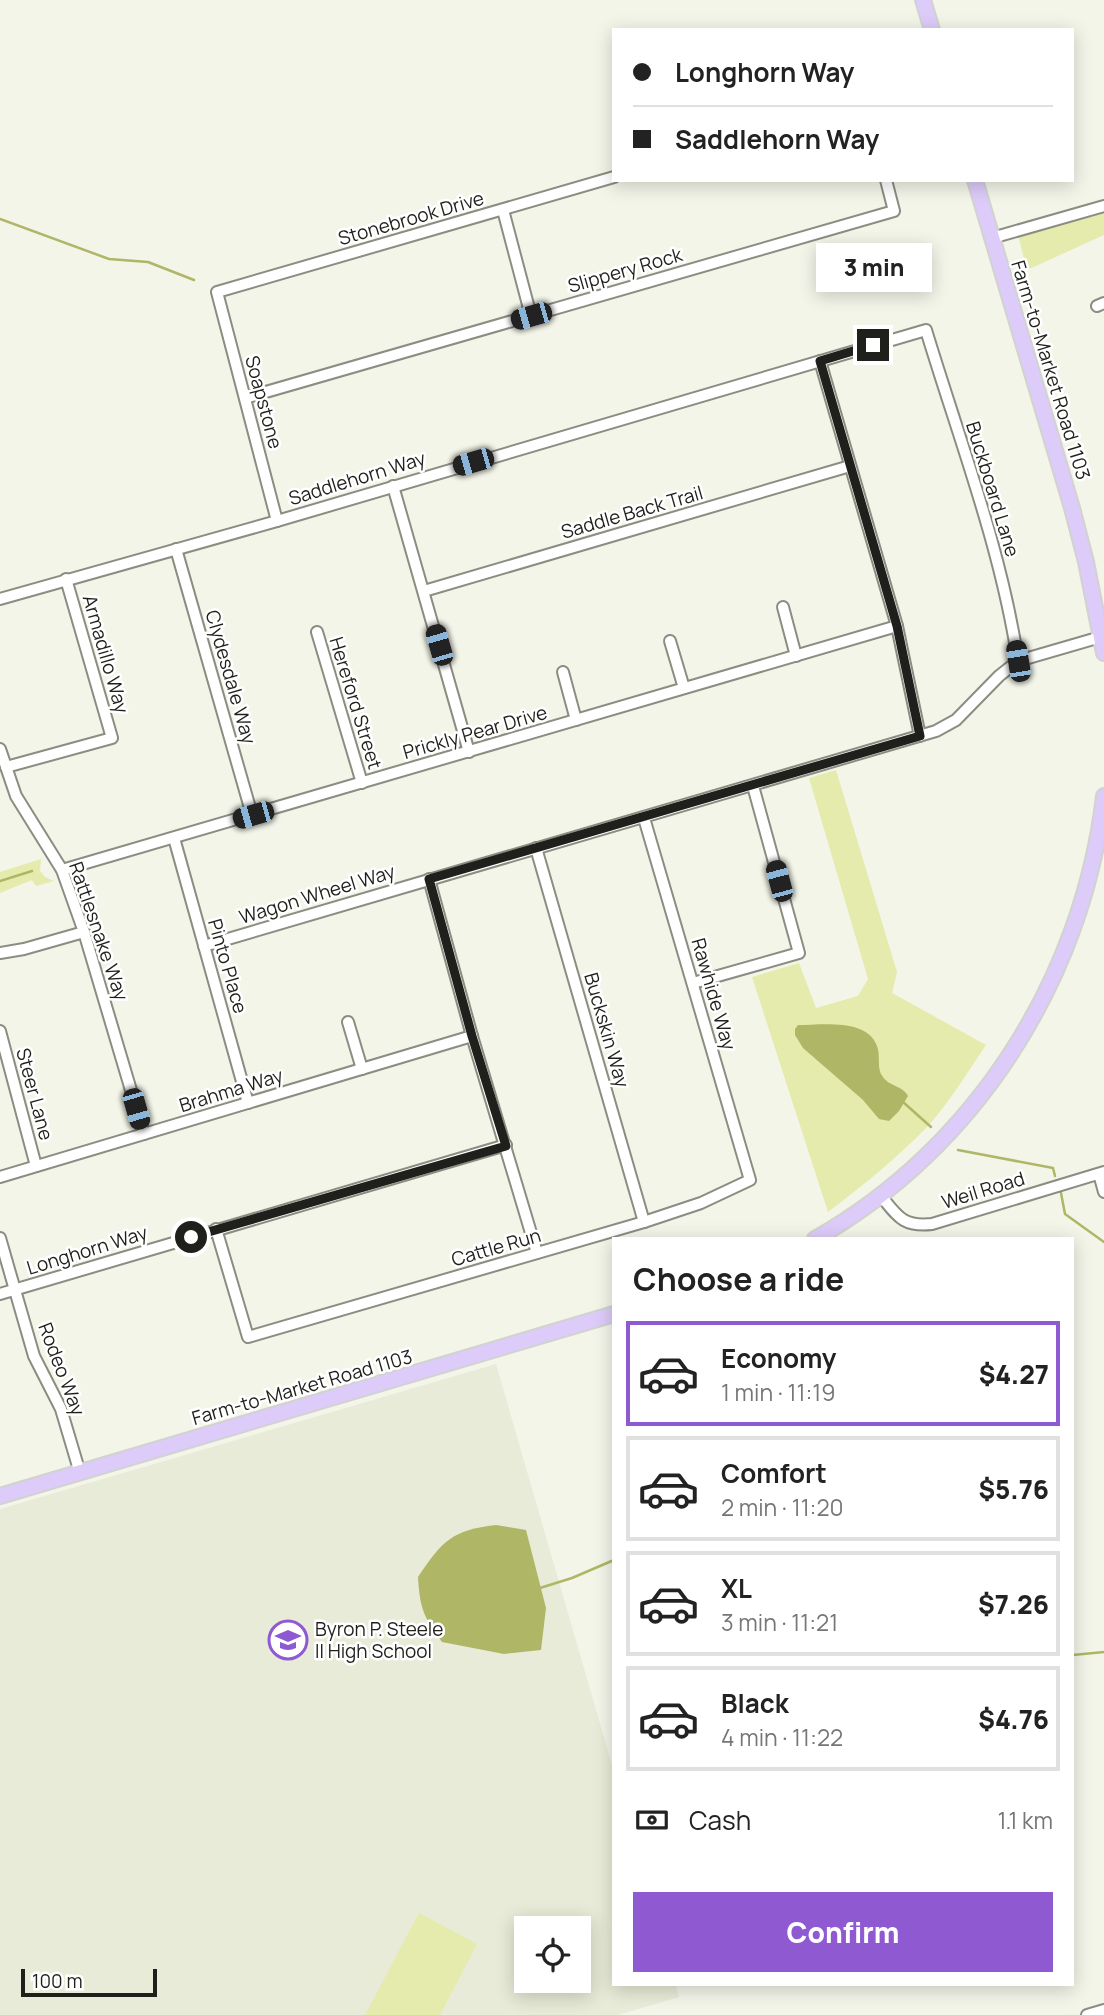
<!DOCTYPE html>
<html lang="en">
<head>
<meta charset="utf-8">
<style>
  :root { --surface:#fff; --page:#f6f6f6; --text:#222; --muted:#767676; --line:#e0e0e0; --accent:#8f59d2 }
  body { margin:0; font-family:Manrope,sans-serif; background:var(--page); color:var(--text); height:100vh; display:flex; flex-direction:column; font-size:26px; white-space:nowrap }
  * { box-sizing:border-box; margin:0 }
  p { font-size:23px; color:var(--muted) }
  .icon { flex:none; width:38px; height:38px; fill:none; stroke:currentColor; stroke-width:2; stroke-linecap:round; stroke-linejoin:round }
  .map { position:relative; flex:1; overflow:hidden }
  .sheet { position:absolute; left:612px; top:1237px; width:462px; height:749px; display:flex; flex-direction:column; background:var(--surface); border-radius:0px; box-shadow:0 4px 18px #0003 }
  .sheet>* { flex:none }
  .top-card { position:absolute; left:612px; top:28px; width:462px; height:154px; border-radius:0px; box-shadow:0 4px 18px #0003; display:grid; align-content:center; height:154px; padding:0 21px; background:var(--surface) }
  .fabs { position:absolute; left:514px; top:1916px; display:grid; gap:14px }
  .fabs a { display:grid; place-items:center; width:77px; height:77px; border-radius:0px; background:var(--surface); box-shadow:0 4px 18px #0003; font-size:35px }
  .scale { position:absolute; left:21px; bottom:18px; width:136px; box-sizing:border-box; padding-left:7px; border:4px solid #1f201b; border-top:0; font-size:19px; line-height:24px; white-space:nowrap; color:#1f201b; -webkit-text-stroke:5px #fff; paint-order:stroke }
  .end { position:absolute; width:32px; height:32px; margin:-16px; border:9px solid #1f201b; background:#fff; box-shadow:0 0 0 4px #fff }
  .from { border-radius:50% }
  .bubble { position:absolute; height:49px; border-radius:0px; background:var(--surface); box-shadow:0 4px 18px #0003; font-size:23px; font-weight:800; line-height:49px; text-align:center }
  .car { position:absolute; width:21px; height:42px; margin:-21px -10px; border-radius:9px; box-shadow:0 0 5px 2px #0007; background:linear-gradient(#222 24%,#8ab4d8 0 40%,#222 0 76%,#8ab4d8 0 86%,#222 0) }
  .top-card b { display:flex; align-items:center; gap:24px; height:66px; font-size:26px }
  .top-card b+b { border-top:2px solid var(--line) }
  .top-card i { width:18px; height:18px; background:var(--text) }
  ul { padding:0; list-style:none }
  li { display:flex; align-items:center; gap:21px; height:105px; margin:0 14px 10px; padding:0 7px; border:4px solid var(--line); border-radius:0px }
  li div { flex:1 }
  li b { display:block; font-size:26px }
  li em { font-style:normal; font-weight:800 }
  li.active { border-color:var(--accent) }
  li>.icon { width:63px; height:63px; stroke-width:1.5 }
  h2 { padding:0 21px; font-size:32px; line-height:84px }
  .pay { display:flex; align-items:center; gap:18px; height:77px; padding:0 21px; font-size:26px }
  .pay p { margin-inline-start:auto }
  .primary-button { display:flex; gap:14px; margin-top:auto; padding:14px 21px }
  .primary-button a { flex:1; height:80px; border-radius:0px; background:var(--accent); color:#fff; font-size:28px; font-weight:800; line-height:80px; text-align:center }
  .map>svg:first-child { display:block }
</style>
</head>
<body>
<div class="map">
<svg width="1104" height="2015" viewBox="0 0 1104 2015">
  <rect width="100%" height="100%" fill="#f3f5e9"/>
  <path fill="#e8ebd7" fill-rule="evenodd" d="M496 1364 614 1772V1984L676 1985 679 1997 618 2015H0V1509ZM527 1928H579V1981H527Z"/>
  <g fill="#e4ebac">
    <path d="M1104 211V235L1027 270 1018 235Z"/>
    <path d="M836 770 897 972 892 993 986 1045C967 1073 949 1103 926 1128 896 1159 862 1186 828 1212L752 977 799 963 816 1008 858 996 868 979 809 778Z"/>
    <path d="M41 859 40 871 45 877 54 881 36 886 32 880 0 893V872Z"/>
    <path d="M419 1913 477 1944 440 2015H365Z"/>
  </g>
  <g fill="#afb666">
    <path d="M798 1025C822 1025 867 1018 877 1046 881 1056 876 1069 883 1077 890 1087 902 1085 908 1096L899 1111 889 1121 879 1119 863 1100 803 1048 795 1035V1029Z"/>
    <path d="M496 1525 526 1530 546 1608 541 1650 504 1654 442 1642C423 1616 420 1609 418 1577 442 1541 452 1530 496 1525Z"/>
  </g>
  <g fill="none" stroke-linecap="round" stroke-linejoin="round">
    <g stroke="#afb666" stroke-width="2.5">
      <path d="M0 219 109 259 148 262 194 280"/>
      <path d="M0 881 32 871"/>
      <path d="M903 1102 931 1127"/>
      <path d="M958 1150 1053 1168 1055 1176"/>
      <path d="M1061 1193 1065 1214 1104 1242"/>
      <path d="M540 1588 572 1578 614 1560"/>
      <path d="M1073 1655 1104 1652"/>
    </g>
    <defs>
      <g id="minor">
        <path d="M503 210 531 316"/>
        <path d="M992 238 1104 206"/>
        <path d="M1097 306 1104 303"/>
        <path d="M820 361 897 626 920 736"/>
        <path d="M245 398 894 211 886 180"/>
        <path d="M393 486 469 752"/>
        <path d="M277 521 217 292 614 177"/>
        <path d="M176 549 252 815"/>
        <path d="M424 591 850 466"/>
        <path d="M0 599 277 521 926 330C959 439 1001 548 1018 661"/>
        <path d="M783 607 796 656"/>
        <path d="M317 632 362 783"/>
        <path d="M670 641 684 688"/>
        <path d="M563 672 576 720"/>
        <path d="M0 749 16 796 62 870 84 932 144 1134"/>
        <path d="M6 767 112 738 66 579"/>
        <path d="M174 838 248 1103"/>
        <path d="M536 848 644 1222"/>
        <path d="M62 870 897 626"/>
        <path d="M429 879 472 1036 537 1253"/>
        <path d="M204 946 936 731 956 720 999 676 1018 661 1104 636"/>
        <path d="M0 953 24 949 84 932"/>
        <path d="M693 983 799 953 753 786"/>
        <path d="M348 1022 362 1069"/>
        <path d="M0 1031 36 1166"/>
        <path d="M1099 1174 1104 1192"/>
        <path d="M0 1177 472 1036"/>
        <path d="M881 1196C898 1217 903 1227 932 1224L1104 1172"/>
        <path d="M216 1229 248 1337 644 1222 701 1203 750 1180 644 818"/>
        <path d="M0 1238 34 1356 61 1409 80 1473"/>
        <path d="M0 1294 506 1145"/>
        <path d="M1087 2015 1104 2010"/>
      </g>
      <g id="major">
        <path d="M923 0 932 30"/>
        <path d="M975 180 1072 508 1086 562 1104 653"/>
        <path d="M815 1239C976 1148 1083 978 1104 796"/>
        <path d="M0 1496 614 1314"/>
      </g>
    </defs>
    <use href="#minor" stroke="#8c8d82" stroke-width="14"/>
    <use href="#major" stroke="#d2d2d1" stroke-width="18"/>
    <use href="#minor" stroke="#fff" stroke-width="10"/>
    <use href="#major" stroke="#ddcbf9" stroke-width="14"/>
  </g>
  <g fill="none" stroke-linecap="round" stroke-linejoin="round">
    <path stroke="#1f201b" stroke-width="9" d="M191 1237 506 1146 472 1036 429 879 920 736 897 626 820 361 873 345"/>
  </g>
  <defs>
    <symbol id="school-ring" viewBox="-11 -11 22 22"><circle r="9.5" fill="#fff" stroke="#8f59d2" stroke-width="1.5"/><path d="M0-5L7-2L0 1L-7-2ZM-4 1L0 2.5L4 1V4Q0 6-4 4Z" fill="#8f59d2"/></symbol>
  </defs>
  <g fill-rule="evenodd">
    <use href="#school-ring" x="266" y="1618" width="44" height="44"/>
  </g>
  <g text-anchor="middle" stroke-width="5" stroke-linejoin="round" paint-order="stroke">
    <g font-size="19" fill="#1f201b" stroke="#fff">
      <text transform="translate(411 218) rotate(-16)" y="7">Stonebrook Drive</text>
      <text transform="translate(625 270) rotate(-16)" y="7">Slippery Rock</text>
      <text transform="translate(1051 370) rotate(73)" y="7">Farm-to-Market Road 1103</text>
      <text transform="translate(264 402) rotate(75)" y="7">Soapstone</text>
      <text transform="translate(357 478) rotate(-17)" y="7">Saddlehorn Way</text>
      <text transform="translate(993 489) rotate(73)" y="7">Buckboard Lane</text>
      <text transform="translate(632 512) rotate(-16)" y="7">Saddle Back Trail</text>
      <text transform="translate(106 654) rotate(74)" y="7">Armadillo Way</text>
      <text transform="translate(231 677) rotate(74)" y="7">Clydesdale Way</text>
      <text transform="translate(356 703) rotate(73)" y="7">Hereford Street</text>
      <text transform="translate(475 732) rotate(-16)" y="7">Prickly Pear Drive</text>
      <text transform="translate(317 894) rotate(-17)" y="7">Wagon Wheel Way</text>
      <text transform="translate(99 931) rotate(71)" y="7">Rattlesnake Way</text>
      <text transform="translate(228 966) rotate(74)" y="7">Pinto Place</text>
      <text transform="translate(714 994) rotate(74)" y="7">Rawhide Way</text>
      <text transform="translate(607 1030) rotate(74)" y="7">Buckskin Way</text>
      <text transform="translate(231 1090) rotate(-17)" y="7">Brahma Way</text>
      <text transform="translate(35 1094) rotate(75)" y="7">Steer Lane</text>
      <text transform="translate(983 1190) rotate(-17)" y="7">Weil Road</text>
      <text transform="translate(496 1247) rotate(-16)" y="7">Cattle Run</text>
      <text transform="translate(87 1250) rotate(-17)" y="7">Longhorn Way</text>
      <text transform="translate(62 1369) rotate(69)" y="7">Rodeo Way</text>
      <text transform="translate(302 1387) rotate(-16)" y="7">Farm-to-Market Road 1103</text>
    </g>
    <g font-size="19" fill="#1f201b" stroke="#fff" text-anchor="start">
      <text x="315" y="1636">Byron P. Steele<tspan x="315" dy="22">II High School</tspan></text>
    </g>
  </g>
</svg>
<div class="fabs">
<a><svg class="icon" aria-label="locate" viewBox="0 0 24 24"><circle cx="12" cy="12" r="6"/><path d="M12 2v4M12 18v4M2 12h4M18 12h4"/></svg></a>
</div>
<div class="scale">100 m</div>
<i class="end from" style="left:191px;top:1237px"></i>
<i class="end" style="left:873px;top:345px"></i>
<div class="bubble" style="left:816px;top:243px;width:116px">3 min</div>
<i class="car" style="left:531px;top:316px;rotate:254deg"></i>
<i class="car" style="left:473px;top:462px;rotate:254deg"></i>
<i class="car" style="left:439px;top:645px;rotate:344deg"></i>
<i class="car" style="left:1018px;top:661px;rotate:351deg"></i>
<i class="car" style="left:253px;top:815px;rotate:254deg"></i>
<i class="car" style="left:779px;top:881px;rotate:345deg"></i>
<i class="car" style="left:136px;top:1109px;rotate:164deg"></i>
<div class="top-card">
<b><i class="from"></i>Longhorn Way</b>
<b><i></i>Saddlehorn Way</b>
</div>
<section class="sheet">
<h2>Choose a ride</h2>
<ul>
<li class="active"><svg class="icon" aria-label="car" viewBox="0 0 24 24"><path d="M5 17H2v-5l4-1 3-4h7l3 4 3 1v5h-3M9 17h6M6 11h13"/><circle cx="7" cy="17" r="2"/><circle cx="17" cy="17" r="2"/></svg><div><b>Economy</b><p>1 min · 11:19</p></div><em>$4.27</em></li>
<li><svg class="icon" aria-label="car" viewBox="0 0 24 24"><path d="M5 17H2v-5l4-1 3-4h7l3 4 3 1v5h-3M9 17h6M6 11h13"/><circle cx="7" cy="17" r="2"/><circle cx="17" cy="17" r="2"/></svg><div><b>Comfort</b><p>2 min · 11:20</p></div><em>$5.76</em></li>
<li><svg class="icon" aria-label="car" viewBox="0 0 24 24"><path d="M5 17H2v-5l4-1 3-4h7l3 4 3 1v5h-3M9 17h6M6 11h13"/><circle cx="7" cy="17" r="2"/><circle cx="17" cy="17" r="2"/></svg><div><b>XL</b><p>3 min · 11:21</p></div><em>$7.26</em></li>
<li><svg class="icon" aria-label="car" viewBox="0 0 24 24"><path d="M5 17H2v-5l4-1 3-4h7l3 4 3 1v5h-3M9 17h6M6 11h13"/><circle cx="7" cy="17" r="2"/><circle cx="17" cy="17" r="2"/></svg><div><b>Black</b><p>4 min · 11:22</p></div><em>$4.76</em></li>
</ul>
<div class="pay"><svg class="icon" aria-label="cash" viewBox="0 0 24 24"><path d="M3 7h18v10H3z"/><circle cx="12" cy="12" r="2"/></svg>Cash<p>1.1 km</p></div>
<div class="primary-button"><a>Confirm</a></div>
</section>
</div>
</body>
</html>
